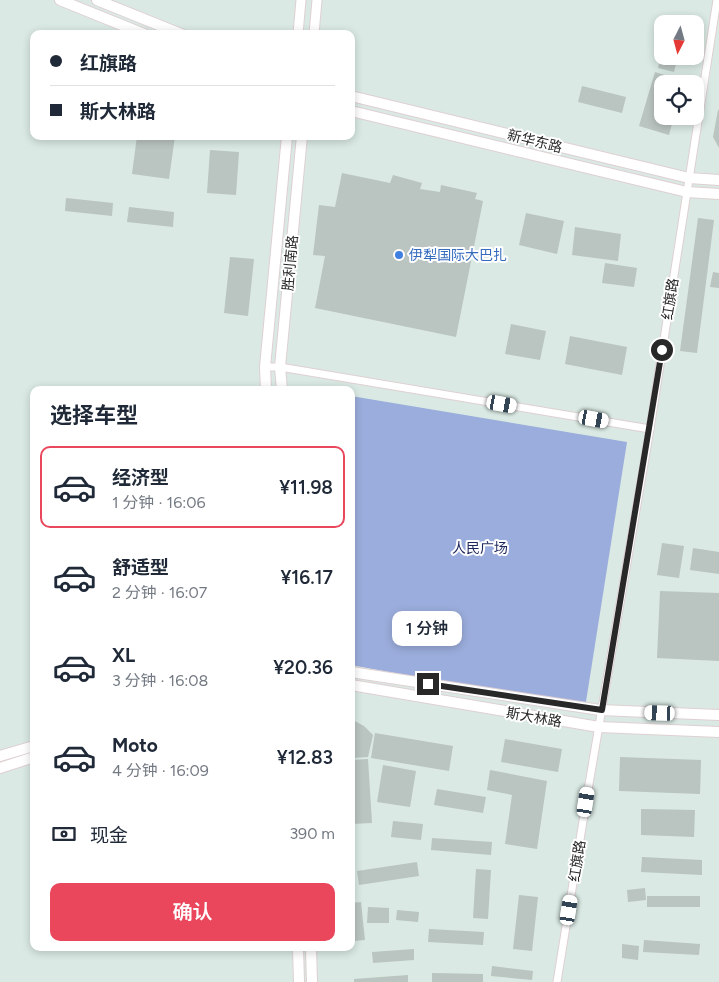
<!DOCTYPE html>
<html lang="zh">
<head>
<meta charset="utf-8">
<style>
  :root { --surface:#fff; --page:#f2f2f3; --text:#1f2937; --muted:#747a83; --line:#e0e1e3; --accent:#ea465c }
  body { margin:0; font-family:Figtree,"Noto Sans SC",sans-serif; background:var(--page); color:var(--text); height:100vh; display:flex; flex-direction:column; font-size:19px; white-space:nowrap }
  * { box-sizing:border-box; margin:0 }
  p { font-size:16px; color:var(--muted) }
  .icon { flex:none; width:28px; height:28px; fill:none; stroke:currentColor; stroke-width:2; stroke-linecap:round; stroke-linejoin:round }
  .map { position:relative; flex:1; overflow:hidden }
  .drawer { position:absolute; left:30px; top:386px; width:325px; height:565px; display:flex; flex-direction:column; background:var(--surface); border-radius:10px; box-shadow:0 2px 8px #0003 }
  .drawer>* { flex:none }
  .top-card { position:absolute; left:30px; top:30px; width:325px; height:110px; border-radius:10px; box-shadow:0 2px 8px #0003; display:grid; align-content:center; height:110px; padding:0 20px; background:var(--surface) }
  .needle { width:32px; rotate:186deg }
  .tools { position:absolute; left:654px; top:15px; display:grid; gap:10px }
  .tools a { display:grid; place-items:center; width:50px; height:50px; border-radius:10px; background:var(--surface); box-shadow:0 2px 8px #0003; font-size:25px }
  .end { position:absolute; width:22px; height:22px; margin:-11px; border:6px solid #282828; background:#fff; box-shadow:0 0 0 2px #fff }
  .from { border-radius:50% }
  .bubble { position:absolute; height:35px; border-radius:10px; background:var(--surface); box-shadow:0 2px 8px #0003; font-size:16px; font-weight:600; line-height:35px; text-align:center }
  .car { position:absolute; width:15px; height:30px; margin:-15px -8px; border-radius:6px; box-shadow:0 0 4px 1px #0007; background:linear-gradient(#fff 24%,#345 0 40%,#fff 0 76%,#345 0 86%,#fff 0) }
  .top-card b { display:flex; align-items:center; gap:18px; height:48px; font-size:19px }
  .top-card b+b { border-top:1px solid var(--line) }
  .top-card i { width:12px; height:12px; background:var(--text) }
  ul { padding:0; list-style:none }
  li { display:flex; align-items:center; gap:15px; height:82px; margin:0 10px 8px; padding:0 10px; border:2px solid transparent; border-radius:10px }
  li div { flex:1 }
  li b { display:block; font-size:19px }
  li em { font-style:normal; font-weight:600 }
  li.selected { border-color:var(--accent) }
  li>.icon { width:45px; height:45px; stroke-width:1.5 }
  h2 { padding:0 20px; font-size:22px; line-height:60px }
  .pay { display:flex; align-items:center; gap:12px; height:55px; padding:0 20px; font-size:19px }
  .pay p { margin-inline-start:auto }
  .action { display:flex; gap:10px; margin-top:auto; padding:10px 20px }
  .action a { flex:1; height:58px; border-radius:10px; background:var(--accent); color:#fff; font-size:20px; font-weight:600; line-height:58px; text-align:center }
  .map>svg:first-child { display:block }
</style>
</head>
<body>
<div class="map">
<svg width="719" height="982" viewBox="0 0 719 982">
  <rect width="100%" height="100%" fill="#dae9e3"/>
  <path fill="#9baddc" d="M351 396 627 442 585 708 351 665Z"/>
  <g fill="#bac4c0">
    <path d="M661 56H678L674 72 658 68Z"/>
    <path d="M655 72 685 81 684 84H662V116H674L669 135 639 126Z"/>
    <path d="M582 86 626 97 622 113 578 102Z"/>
    <path d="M718 110H719V148L713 137Z"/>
    <path d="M137 136H175L169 179 132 174Z"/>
    <path d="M210 150 239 152 236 195 207 193Z"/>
    <path d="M342 173 390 183 393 175 422 183 420 189 440 192 441 185 477 193 475 199 483 201 456 337 315 308 325 256 313 255 319 205 335 207Z"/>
    <path d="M66 198 113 203 112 216 65 211Z"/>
    <path d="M129 207 174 212 173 227 127 222Z"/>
    <path d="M526 213 564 221 557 254 519 245Z"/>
    <path d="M698 218 714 220 697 353 680 351Z"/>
    <path d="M575 227 621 234 618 261 572 255Z"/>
    <path d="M230 257 254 259 248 316 224 313Z"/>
    <path d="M605 263 637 268 634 287 602 283Z"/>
    <path d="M713 272 719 273V288L710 287Z"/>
    <path d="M511 324 546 331 540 360 505 354Z"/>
    <path d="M570 336 627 347 622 375 565 364Z"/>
    <path d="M662 543 684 546 679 578 657 575Z"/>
    <path d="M693 548 719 552V574L690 570Z"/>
    <path d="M660 591 719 593V661L657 658Z"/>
    <path d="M351 719 364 726 373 735 368 757 351 758Z"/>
    <path d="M375 733 453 746 449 771 371 758Z"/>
    <path d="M505 739 562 749 558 772 501 762Z"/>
    <path d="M620 757 701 760 700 794 619 791Z"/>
    <path d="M368 759 372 823 351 824V760Z"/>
    <path d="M383 765 416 771 410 807 377 802Z"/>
    <path d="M490 770 547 781 537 849 505 844 512 795 487 790Z"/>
    <path d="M437 789 486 797 483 813 434 805Z"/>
    <path d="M641 809 695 810 694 837 641 835Z"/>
    <path d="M393 821 423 824 421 840 391 837Z"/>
    <path d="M432 838 492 842 491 855 431 850Z"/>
    <path d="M642 857 702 860V875L641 872Z"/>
    <path d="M417 862 419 876 359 885 357 871Z"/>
    <path d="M476 869 491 870 488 919 473 918Z"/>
    <path d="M645 888 646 900 628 902 627 890Z"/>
    <path d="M519 895 538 897 532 951 513 949Z"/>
    <rect x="647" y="896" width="53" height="11"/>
    <path d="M361 902 365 940 354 941 351 903Z"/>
    <path d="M368 907 389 908V923H367Z"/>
    <path d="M397 910 419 912 418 922 396 920Z"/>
    <path d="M429 929 484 932 483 945 428 942Z"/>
    <path d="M644 940 700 944 699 955 643 952Z"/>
    <path d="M622 944 639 946 638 960 622 958Z"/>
    <path d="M414 949V960L373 963 372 952Z"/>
    <path d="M492 966 533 971 532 980 491 976Z"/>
    <path d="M432 973 483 974V982H432Z"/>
    <path d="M408 975V982H354V979Z"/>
  </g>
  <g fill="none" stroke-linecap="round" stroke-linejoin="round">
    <defs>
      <g id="minor">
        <path d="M265 367H280L650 429"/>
        <path d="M557 982 589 784 650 429 717 0"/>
      </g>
      <g id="tertiary">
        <path d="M298 34 301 0"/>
        <path d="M314 34 317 0"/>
      </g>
      <g id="secondary">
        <path d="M60 0 144 34"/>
        <path d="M97 0 181 34"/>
        <path d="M351 96 689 178 719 180"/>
        <path d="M351 111 687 192 719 194"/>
        <path d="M266 390 265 367 287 136"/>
        <path d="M282 390 280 367 302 136"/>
        <path d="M351 672 600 710 719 715"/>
        <path d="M351 685 599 727 719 732"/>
        <path d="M0 756 34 746"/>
        <path d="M0 768 34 757"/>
        <path d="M298 948 299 982"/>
        <path d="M311 948 312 982"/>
      </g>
    </defs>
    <use href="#minor" stroke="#dfd0d2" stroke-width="9"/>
    <use href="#tertiary" stroke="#dfd0d2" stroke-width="11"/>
    <use href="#secondary" stroke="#dfd0d2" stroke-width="12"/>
    <use href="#minor" stroke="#fff" stroke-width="7"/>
    <use href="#tertiary" stroke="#fff" stroke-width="9"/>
    <use href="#secondary" stroke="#fff" stroke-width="10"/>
  </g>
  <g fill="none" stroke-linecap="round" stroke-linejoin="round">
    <path stroke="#282828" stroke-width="6" d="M428 684 602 710 662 350"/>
  </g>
  <circle fill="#3f7fe0" stroke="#fff" stroke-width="2" cx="399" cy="255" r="5"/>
  <g text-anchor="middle" stroke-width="4" stroke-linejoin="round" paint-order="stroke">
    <g font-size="14" fill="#282828" stroke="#fff">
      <text transform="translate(535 141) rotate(14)" y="5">新华东路</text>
      <text transform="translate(290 263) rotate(-85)" y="5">胜利南路</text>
      <text transform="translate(670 299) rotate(-81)" y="5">红旗路</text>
      <text transform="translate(534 717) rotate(10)" y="5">斯大林路</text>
      <text transform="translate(577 861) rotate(-81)" y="5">红旗路</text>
    </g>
    <g font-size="14" fill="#366cbe" stroke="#fff" text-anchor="start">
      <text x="409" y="260">伊犁国际大巴扎</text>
    </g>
    <g font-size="14" fill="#1f285d" stroke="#fff">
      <text x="480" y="553">人民广场</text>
    </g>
  </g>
</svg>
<div class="tools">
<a><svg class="needle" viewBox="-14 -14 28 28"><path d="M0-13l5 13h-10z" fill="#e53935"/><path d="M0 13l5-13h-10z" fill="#747a83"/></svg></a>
<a><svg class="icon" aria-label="locate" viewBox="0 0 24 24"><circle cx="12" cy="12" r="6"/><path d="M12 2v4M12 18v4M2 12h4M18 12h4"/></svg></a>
</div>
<i class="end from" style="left:662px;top:350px"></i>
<i class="end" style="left:428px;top:684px"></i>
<div class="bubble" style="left:392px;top:611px;width:70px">1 分钟</div>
<i class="car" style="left:502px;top:404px;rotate:100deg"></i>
<i class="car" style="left:594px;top:419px;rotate:100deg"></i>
<i class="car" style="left:660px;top:713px;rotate:272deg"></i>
<i class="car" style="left:586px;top:802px;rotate:9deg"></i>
<i class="car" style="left:569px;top:910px;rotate:9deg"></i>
<div class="top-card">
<b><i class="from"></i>红旗路</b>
<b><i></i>斯大林路</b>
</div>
<section class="drawer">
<h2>选择车型</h2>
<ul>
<li class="selected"><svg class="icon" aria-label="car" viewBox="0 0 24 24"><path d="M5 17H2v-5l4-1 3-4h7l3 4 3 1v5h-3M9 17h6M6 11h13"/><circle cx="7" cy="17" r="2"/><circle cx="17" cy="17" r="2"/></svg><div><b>经济型</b><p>1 分钟 · 16:06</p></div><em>¥11.98</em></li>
<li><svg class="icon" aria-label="car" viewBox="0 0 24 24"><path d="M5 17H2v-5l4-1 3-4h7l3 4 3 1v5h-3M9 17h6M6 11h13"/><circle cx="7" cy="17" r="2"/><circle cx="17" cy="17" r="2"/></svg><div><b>舒适型</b><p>2 分钟 · 16:07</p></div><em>¥16.17</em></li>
<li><svg class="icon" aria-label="car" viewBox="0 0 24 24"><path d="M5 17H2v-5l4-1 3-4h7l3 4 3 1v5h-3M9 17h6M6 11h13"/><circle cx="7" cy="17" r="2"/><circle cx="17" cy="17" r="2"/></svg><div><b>XL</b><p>3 分钟 · 16:08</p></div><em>¥20.36</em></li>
<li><svg class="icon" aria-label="car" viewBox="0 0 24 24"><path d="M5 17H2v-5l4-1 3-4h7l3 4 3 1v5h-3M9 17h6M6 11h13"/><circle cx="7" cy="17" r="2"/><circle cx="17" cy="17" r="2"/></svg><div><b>Moto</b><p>4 分钟 · 16:09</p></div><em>¥12.83</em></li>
</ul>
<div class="pay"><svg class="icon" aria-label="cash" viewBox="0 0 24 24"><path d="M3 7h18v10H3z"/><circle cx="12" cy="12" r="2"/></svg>现金<p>390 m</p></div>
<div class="action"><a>确认</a></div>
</section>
</div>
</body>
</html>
